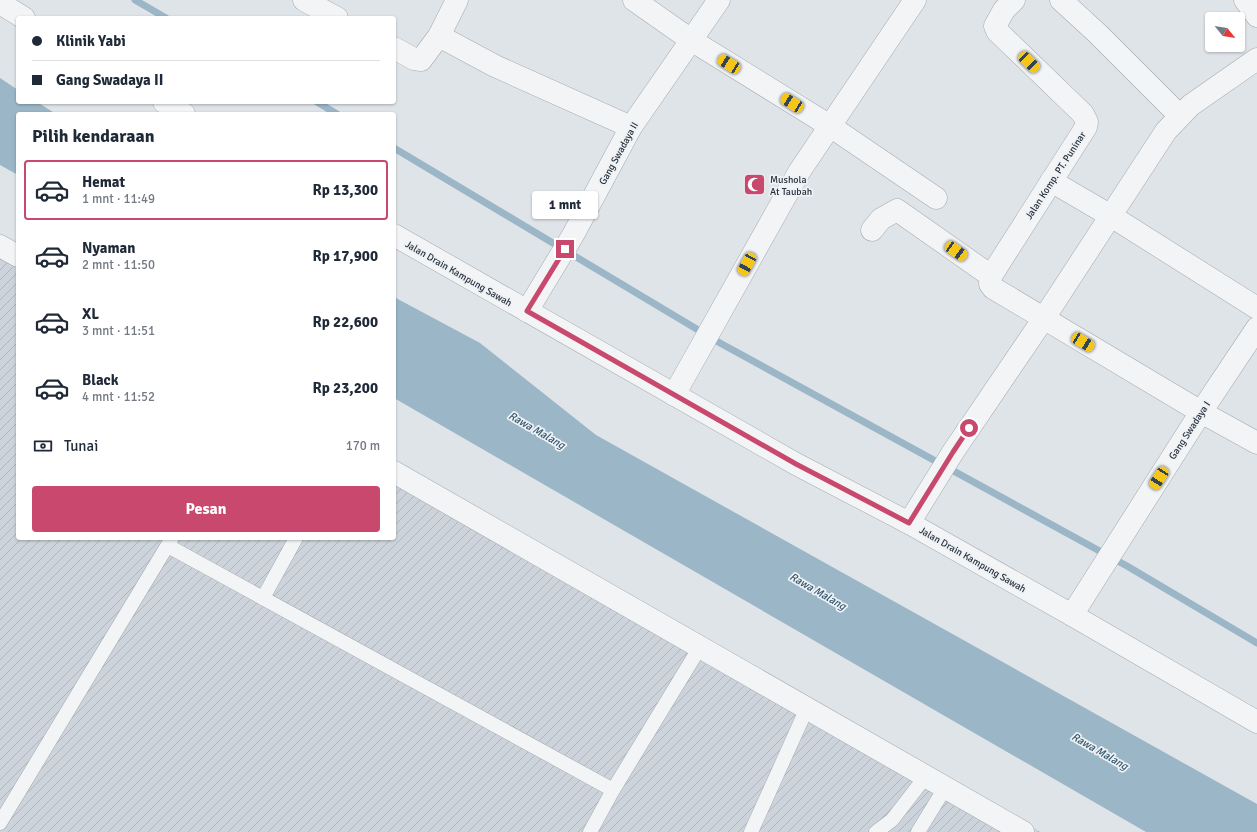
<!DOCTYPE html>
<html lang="id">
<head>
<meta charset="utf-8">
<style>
  :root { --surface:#fff; --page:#f6f6f7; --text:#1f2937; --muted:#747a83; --line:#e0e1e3; --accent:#c8496d }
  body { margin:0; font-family:Signika,sans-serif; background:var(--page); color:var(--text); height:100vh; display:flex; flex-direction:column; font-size:15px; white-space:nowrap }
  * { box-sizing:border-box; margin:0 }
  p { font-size:13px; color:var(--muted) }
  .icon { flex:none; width:22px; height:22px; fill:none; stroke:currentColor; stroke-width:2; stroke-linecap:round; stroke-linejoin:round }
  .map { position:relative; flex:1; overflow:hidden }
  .panel { position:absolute; left:16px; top:112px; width:380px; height:428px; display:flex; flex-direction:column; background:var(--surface); border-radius:4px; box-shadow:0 1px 3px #0004 }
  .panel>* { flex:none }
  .guide { position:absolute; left:16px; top:16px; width:380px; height:88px; border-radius:4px; box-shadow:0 1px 3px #0004; display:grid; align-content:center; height:88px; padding:0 16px; background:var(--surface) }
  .needle { width:26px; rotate:120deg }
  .fabs { position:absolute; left:1205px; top:12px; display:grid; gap:8px }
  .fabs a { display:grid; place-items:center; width:40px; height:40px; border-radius:4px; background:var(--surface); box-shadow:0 1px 3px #0004; font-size:20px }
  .end { position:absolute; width:18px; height:18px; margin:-9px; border:5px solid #c8496d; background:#fff; box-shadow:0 0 0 2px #fff }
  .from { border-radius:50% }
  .bubble { position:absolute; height:28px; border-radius:4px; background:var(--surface); box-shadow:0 1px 3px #0004; font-size:13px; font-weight:700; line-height:28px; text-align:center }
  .car { position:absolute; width:12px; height:24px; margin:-12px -6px; border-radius:5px; box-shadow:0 0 3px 1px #0007; background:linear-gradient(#f5c518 24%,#345 0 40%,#f5c518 0 76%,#345 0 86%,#f5c518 0) }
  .guide b { display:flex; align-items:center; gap:14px; height:38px; font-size:15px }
  .guide b+b { border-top:1px solid var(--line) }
  .guide i { width:10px; height:10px; background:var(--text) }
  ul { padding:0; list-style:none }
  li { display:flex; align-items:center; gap:12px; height:60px; margin:0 8px 6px; padding:0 8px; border:2px solid transparent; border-radius:4px }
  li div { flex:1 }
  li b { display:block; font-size:15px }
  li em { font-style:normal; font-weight:700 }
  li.active { border-color:var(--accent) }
  li>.icon { width:36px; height:36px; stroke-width:1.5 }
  h2 { padding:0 16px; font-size:18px; line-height:48px }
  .pay { display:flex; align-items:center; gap:10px; height:44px; padding:0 16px; font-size:15px }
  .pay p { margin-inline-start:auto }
  .primary-button { display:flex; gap:8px; margin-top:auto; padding:8px 16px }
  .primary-button a { flex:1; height:46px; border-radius:4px; background:var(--accent); color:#fff; font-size:16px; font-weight:700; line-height:46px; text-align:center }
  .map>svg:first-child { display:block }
</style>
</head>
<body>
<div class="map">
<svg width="1257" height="832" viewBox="0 0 1257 832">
  <defs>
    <pattern id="industrial-furrows" width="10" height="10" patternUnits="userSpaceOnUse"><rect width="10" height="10" fill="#cdd3da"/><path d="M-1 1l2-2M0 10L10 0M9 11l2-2" fill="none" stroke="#b0b6bc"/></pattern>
  </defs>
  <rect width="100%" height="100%" fill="#dfe4e8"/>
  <path fill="url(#industrial-furrows)" d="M0 241 18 252V538H394V465L1041 832H0Z"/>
  <g fill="#9bb6c7">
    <path d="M0 78 18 90V102H37L56 114H18V175L0 165Z"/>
    <path d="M394 297 480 343 596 435 1257 804V832H1146L394 398Z"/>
  </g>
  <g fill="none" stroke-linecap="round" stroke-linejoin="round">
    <g stroke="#9bb6c7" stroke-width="7">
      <path d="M135 0 166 18"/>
      <path d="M317 102 337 114"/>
      <path d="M394 148 720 343 1127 566 1257 643"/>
    </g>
    <defs>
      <g id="service">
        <path d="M168 546 613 790"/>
        <path d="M263 598 296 538"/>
        <path d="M0 823 172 538"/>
        <path d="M590 832 613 790 700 647"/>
        <path d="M751 832 807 708"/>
        <path d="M876 832 892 820 926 776"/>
        <path d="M918 832 945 788"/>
      </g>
      <g id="minor">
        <path d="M304 0 337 18"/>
        <path d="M634 0 691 40 830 126 936 198"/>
        <path d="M1014 0 1004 10 995 26 997 31 1083 114 1087 122 1086 127 991 276 990 284 993 288 1201 412 1257 443"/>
        <path d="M1061 0 1098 34 1180 116"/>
        <path d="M1245 0 1257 16"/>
        <path d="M0 3 24 18"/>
        <path d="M439 36 495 66 631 127"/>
        <path d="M394 48 414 59 421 60 439 36 457 0"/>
        <path d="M164 102 184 114"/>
        <path d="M1051 181 1111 216 1257 308"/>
        <path d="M872 230 881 219 897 210 991 276"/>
        <path d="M394 235 796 464 909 523 1072 615 1257 722"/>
        <path d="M0 246 18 256"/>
        <path d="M527 311 573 235 631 127 719 0"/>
        <path d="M674 395 799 172 915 0"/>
        <path d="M394 472 1023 832"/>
        <path d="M909 523 953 452 1044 318 1166 131 1191 105 1257 59"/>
        <path d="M1072 615 1201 412 1257 328"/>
      </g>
    </defs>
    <use href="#service" stroke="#a5abb2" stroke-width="15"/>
    <use href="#minor" stroke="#a5abb2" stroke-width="23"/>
    <use href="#service" stroke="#f2f4f6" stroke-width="14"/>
    <use href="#minor" stroke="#f2f4f6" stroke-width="22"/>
  </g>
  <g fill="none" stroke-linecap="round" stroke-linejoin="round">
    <path stroke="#c8496d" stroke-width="5" d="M565 249 527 311 796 464 909 523 953 452 969 428"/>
  </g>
  <defs>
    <symbol id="mosque-square" viewBox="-11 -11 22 22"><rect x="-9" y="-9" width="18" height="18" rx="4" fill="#c8496d" stroke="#eff2f5"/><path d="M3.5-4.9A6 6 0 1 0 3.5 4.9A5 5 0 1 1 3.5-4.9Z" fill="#fff"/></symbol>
  </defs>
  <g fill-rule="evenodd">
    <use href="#mosque-square" x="742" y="172" width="25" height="25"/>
  </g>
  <g text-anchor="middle" stroke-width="3.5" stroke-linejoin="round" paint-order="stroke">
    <g font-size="10" fill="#29333e" stroke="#eff2f5">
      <text transform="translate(618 153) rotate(-61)" y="4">Gang Swadaya II</text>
      <text transform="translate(1055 175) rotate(-57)" y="4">Jalan Komp. PT. Puninar</text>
      <text transform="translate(459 273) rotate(30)" y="4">Jalan Drain Kampung Sawah</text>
      <text transform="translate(1189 430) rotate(-57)" y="4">Gang Swadaya I</text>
      <text transform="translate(973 559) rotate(30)" y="4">Jalan Drain Kampung Sawah</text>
    </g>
    <g font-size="10" fill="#29333e" stroke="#eff2f5" text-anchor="start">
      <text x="770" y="183">Mushola<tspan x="770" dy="12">At Taubah</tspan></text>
    </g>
    <g font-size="11" font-style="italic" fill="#345770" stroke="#eff2f5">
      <text transform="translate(537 430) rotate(30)" y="4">Rawa Malang</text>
      <text transform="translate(818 591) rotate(30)" y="4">Rawa Malang</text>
      <text transform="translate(1100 751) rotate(30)" y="4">Rawa Malang</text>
    </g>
  </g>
</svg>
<div class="fabs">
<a><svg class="needle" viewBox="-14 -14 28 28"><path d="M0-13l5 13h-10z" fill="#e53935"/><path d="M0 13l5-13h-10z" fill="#747a83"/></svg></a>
</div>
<i class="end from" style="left:969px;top:428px"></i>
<i class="end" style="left:565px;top:249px"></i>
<div class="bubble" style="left:532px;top:191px;width:66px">1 mnt</div>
<i class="car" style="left:1029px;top:62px;rotate:134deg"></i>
<i class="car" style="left:729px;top:64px;rotate:302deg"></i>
<i class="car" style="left:792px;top:103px;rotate:302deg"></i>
<i class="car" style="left:956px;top:251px;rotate:125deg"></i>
<i class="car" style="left:747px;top:264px;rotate:209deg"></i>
<i class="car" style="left:1083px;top:342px;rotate:121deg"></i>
<i class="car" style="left:1159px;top:478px;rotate:213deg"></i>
<div class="guide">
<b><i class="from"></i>Klinik Yabi</b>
<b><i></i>Gang Swadaya II</b>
</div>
<section class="panel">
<h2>Pilih kendaraan</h2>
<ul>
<li class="active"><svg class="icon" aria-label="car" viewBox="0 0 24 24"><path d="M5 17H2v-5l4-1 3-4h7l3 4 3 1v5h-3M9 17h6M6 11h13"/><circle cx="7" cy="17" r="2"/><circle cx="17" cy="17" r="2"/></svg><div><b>Hemat</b><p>1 mnt · 11:49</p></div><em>Rp 13,300</em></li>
<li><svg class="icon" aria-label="car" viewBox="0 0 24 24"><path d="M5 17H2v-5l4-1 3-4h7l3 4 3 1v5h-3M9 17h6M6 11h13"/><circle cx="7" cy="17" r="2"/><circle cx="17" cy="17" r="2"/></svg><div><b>Nyaman</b><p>2 mnt · 11:50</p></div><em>Rp 17,900</em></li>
<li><svg class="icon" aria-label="car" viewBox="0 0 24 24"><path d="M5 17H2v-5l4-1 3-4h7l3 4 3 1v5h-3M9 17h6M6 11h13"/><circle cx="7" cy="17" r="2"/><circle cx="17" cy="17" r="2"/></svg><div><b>XL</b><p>3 mnt · 11:51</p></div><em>Rp 22,600</em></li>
<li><svg class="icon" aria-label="car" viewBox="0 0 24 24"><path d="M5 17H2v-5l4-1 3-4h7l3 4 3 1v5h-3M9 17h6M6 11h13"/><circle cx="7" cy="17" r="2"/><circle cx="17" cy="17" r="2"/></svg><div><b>Black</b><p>4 mnt · 11:52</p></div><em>Rp 23,200</em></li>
</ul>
<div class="pay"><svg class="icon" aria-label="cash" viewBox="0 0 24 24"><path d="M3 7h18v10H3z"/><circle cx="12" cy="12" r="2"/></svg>Tunai<p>170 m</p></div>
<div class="primary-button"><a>Pesan</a></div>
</section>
</div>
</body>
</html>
